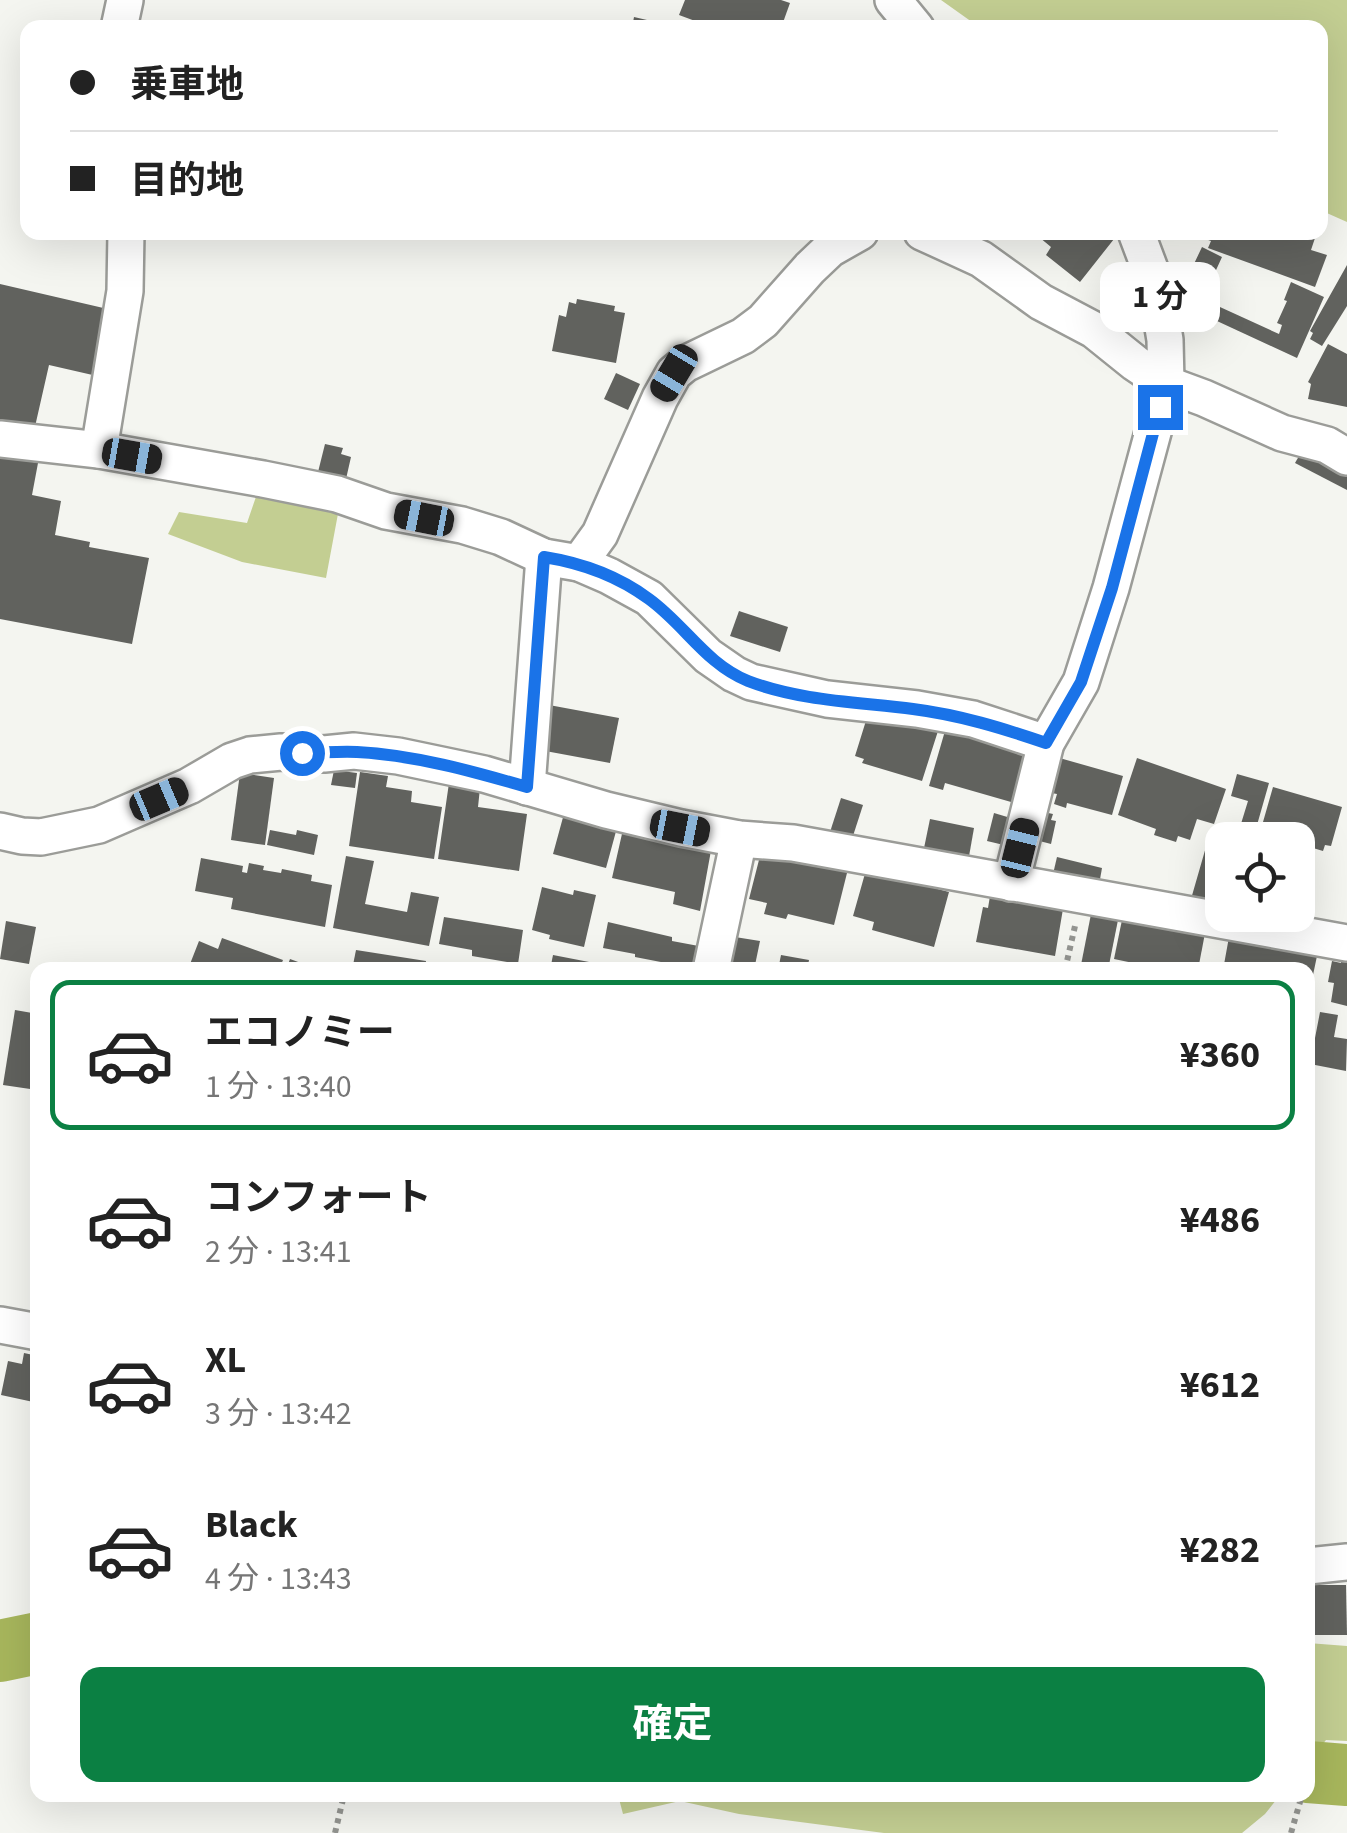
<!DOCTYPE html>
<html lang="ja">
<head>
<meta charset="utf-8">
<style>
  :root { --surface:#fff; --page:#f6f6f6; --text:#222; --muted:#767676; --line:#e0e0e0; --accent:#0b8043 }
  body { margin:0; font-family:"Source Sans 3","Noto Sans JP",sans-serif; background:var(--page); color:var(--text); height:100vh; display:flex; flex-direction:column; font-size:38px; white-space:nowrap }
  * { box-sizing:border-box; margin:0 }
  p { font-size:32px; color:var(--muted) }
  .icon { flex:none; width:55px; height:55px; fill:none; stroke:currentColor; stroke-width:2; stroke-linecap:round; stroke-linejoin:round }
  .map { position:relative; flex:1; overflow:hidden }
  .drawer { position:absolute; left:30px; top:962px; width:1285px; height:840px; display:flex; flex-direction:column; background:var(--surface); border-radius:20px; box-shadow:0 10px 40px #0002 }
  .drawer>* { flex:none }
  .banner { position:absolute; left:20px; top:20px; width:1308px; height:220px; border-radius:20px; box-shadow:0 10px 40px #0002; display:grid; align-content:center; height:220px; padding:0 50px; background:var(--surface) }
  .tools { position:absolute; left:1205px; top:822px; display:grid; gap:20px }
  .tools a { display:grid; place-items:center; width:110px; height:110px; border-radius:20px; background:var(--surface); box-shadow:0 10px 40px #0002; font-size:50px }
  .end { position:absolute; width:45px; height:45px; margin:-22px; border:12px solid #1a73e8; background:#fff; box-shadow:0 0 0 5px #fff }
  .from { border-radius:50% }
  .bubble { position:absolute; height:70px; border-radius:20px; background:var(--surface); box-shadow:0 10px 40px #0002; font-size:32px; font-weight:700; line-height:70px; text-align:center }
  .car { position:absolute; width:30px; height:60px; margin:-30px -15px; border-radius:12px; box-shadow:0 0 8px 2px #0007; background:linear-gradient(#222 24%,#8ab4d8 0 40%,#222 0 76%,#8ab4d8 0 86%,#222 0) }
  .banner b { display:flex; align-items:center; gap:35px; height:95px; font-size:38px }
  .banner b+b { border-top:2px solid var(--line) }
  .banner i { width:25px; height:25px; background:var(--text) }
  ul { padding:18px 0 0; list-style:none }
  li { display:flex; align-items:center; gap:30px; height:150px; margin:0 20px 15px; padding:0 30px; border:5px solid transparent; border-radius:20px }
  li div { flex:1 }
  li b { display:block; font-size:38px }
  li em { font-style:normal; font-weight:700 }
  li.on { border-color:var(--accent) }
  li>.icon { width:90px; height:90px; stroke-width:1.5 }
  .action { display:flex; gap:20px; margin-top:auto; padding:20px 50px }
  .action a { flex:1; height:115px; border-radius:20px; background:var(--accent); color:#fff; font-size:40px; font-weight:700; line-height:115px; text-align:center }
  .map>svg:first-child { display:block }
</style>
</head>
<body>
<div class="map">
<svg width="1347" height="1833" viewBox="0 0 1347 1833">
  <rect width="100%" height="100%" fill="#f4f5f0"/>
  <g fill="#c3ce92">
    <path d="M941 0H1347V222L1320 210V28L979 27Z"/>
    <path d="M260 485 340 503 326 578 242 562 168 534 179 512 247 523Z"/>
    <path d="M1308 1643 1347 1646V1741L1326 1740 1308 1762Z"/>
    <path d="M618 1795H1280L1265 1814 1242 1833H884L739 1814 680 1801 623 1814Z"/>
  </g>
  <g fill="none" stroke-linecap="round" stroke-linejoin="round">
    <g stroke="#a7b65c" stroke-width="62">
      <path d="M0 1651 38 1643"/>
      <path d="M1308 1772 1347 1775"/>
    </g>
  </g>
  <g fill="#61625e">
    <path d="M685 0H781L790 3 781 28H714L679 15Z"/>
    <path d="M634 17 647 20 646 28H632Z"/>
    <path d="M651 21 677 26V28H650Z"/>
    <path d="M1033 232H1106L1114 239 1080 282 1046 255 1051 247Z"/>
    <path d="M1198 232H1317L1311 250 1327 255 1315 287 1208 248 1211 241 1197 236Z"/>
    <path d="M1202 247 1222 257 1206 292 1211 294 1199 320 1173 308Z"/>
    <path d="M1130 263 1134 286 1113 289 1109 266Z"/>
    <path d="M1347 265V306L1322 346 1310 339 1313 333 1310 331Z"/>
    <path d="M1291 282 1324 297 1297 358 1204 315 1209 302 1279 334 1282 325 1277 323 1287 301 1284 300Z"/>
    <path d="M0 284 112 310 97 376 49 365 34 431 0 422Z"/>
    <path d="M1136 288 1143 322 1114 328 1107 294Z"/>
    <path d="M577 299 615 306 614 311 625 313 616 363 552 351 559 315 566 317 569 302 576 304Z"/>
    <path d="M1328 344 1347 354V407L1308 399 1311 384 1308 382Z"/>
    <path d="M616 373 640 384 628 410 604 399Z"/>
    <path d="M325 444 343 448 341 454 351 457 346 479 318 472Z"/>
    <path d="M1303 449 1347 472V490L1295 463Z"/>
    <path d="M0 456 38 463 32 495 61 501 55 535 90 542 89 547 149 558 132 644 0 619Z"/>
    <path d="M739 611 788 627 780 652 730 636Z"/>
    <path d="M549 705 619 718 610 763 540 750Z"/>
    <path d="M869 711 938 731 922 781 862 763 864 759 855 756Z"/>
    <path d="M947 724 1034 750 1018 804 945 783 943 790 929 786Z"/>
    <path d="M1056 757 1123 776 1112 815 1067 803 1066 808 1054 804 1057 794 1046 792Z"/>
    <path d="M1137 758 1226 789 1214 824 1197 819 1190 840 1178 836 1176 842 1154 835 1156 829 1118 815Z"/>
    <path d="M334 770 357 773 355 788 331 785Z"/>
    <path d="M360 772 388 776 386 787 412 791 411 802 442 807 434 859 349 846Z"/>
    <path d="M240 773 274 778 265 845 231 840Z"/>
    <path d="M1237 774 1269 783 1255 832 1249 830 1246 840H1231L1235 825 1240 827 1248 801 1231 796Z"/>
    <path d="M449 783 480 788 478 807 527 814 519 871 438 859Z"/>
    <path d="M1273 787 1342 807 1331 846 1325 845 1323 851 1303 845 1302 849 1298 848V840H1271L1259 836Z"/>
    <path d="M841 798 863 805 852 839 830 832Z"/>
    <path d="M565 810 618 824 606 868 553 854Z"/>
    <path d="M1039 811 1053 814 1051 820 1056 821 1051 844 1032 839Z"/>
    <path d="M994 813 1014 819 1008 846 987 841Z"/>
    <path d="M930 819 974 828 968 862 923 853Z"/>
    <path d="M624 825 712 845 700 911 673 904 675 892 612 878Z"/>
    <path d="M270 830 296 835 297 830 318 835 314 855 267 845Z"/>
    <path d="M1210 833 1230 839 1222 840V909L1191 899Z"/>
    <path d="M776 851 848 869 834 925 788 914 786 919 764 914 767 903 749 899 760 856 773 860Z"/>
    <path d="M346 856 374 861 365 904 407 912 411 892 439 897 429 946 333 928Z"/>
    <path d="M1057 857 1102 868 1099 885 1053 874Z"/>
    <path d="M201 858 243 866 242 872 247 873 249 863 264 866 263 870 281 873 282 869 312 875 311 881 332 885 325 927 231 909 233 898 195 891Z"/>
    <path d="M866 870 949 892 934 947 872 930 874 922 853 916Z"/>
    <path d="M542 887 573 895 574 890 596 895 584 947 549 939 550 935 532 930Z"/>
    <path d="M991 890 1064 903 1055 956 976 942 983 907 988 908Z"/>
    <path d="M1298 897 1309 899 1305 924 1279 915H1298Z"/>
    <path d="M1092 909 1119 915 1108 970H1080Z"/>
    <path d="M1123 915 1205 933 1198 970H1167L1114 959Z"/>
    <path d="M444 917 523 930 518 964 472 956V950L439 944Z"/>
    <path d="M6 921 36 927 29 964 0 959Z"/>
    <path d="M608 922 672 937V941L704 947 700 970 666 966V963L635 957V954L603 948Z"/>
    <path d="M735 937 760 941 754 970H728Z"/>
    <path d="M1229 937 1277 946V949L1317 956 1309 994H1308V970H1223Z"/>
    <path d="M222 938 283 960 279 970H206L190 964 199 941 218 949Z"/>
    <path d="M356 950 426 961 425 970H352Z"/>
    <path d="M553 955 620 968V970H550Z"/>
    <path d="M781 955 809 960 807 970H778Z"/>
    <path d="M1341 958 1347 959V1006L1331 1002 1334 983 1328 982 1332 961 1341 963Z"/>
    <path d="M290 959 320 970H286Z"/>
    <path d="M15 1010 38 1014 37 1090 3 1085Z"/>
    <path d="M1320 1012 1338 1015 1334 1037 1347 1039 1346 1071 1310 1064Z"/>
    <path d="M24 1353 38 1356V1403L1 1395 8 1361 22 1364Z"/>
    <path d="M1308 1585H1346L1347 1635H1308Z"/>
  </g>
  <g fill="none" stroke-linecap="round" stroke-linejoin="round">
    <defs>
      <g id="minor">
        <path d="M893 0 916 28"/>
        <path d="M119 28 125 0"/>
        <path d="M922 232 981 259 1041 302 1094 330 1135 363 1166 384 1204 398 1282 433 1327 445 1347 457"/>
        <path d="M0 439 99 450 263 479 337 494 386 511 462 525 501 537 544 557 579 563 609 576 649 598 708 656 734 674 751 682 827 699 917 709 973 719 1046 743"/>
        <path d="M99 450 125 291 126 232"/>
        <path d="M579 563 600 534 660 398 674 373 685 364 743 336 763 321 810 268 830 249 860 232"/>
        <path d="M527 787 544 557"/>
        <path d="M0 831 22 836 41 837 99 825 189 786 232 761 250 755 281 752 324 754 354 751 398 756 484 774 606 810 681 828 739 839 793 843 1347 943"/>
        <path d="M1011 883 1046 743 1081 682 1111 588 1166 384 1165 340 1156 285 1136 232"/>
        <path d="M711 970 739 839"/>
        <path d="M0 1325 38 1332"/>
        <path d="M1308 1566 1347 1562"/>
      </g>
    </defs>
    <use href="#minor" stroke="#9b9c98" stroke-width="40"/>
    <g stroke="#939490" stroke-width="6" stroke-dasharray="5 5" stroke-linecap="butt">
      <path d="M1065 970 1075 926"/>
      <path d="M1308 1731 1310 1740 1308 1764"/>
      <path d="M335 1833 344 1795"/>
      <path d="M1291 1833 1302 1795"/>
    </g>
    <use href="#minor" stroke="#fff" stroke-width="35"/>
  </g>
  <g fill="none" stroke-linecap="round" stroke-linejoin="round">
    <path stroke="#1a73e8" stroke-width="12" d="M302 753C321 753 339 751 357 752 414 755 472 771 527 787L544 557C582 563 618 576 649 599 685 625 706 664 748 681 800 701 859 702 913 709 960 715 1002 728 1046 743L1081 682 1112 588 1160 407"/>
  </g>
</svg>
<div class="tools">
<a><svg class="icon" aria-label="locate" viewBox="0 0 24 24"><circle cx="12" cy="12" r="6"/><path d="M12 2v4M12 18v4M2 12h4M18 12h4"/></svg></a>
</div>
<i class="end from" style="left:302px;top:753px"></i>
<i class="end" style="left:1160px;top:407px"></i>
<div class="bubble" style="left:1100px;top:262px;width:120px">1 分</div>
<i class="car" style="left:674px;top:373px;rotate:211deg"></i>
<i class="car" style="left:132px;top:456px;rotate:100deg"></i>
<i class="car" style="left:424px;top:518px;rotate:281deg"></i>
<i class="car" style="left:159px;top:799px;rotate:67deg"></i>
<i class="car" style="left:680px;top:828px;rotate:101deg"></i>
<i class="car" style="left:1020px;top:848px;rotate:14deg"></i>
<div class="banner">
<b><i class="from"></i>乗車地</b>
<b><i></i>目的地</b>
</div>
<section class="drawer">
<ul>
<li class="on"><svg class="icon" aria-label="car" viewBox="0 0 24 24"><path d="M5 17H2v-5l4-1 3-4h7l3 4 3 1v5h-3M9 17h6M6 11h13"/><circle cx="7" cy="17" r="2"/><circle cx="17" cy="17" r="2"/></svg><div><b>エコノミー</b><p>1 分 · 13:40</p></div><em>¥360</em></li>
<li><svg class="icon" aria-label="car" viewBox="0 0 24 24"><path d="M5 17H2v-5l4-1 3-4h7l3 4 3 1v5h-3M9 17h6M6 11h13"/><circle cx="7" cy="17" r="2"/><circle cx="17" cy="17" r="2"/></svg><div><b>コンフォート</b><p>2 分 · 13:41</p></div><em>¥486</em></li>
<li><svg class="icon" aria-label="car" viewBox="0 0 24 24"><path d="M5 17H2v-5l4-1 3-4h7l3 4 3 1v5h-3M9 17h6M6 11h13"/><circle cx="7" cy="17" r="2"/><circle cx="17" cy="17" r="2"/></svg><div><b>XL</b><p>3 分 · 13:42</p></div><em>¥612</em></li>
<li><svg class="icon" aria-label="car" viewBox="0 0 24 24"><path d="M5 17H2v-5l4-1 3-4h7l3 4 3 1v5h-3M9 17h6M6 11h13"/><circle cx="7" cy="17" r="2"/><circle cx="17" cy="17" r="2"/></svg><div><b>Black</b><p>4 分 · 13:43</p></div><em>¥282</em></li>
</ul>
<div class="action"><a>確定</a></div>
</section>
</div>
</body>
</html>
